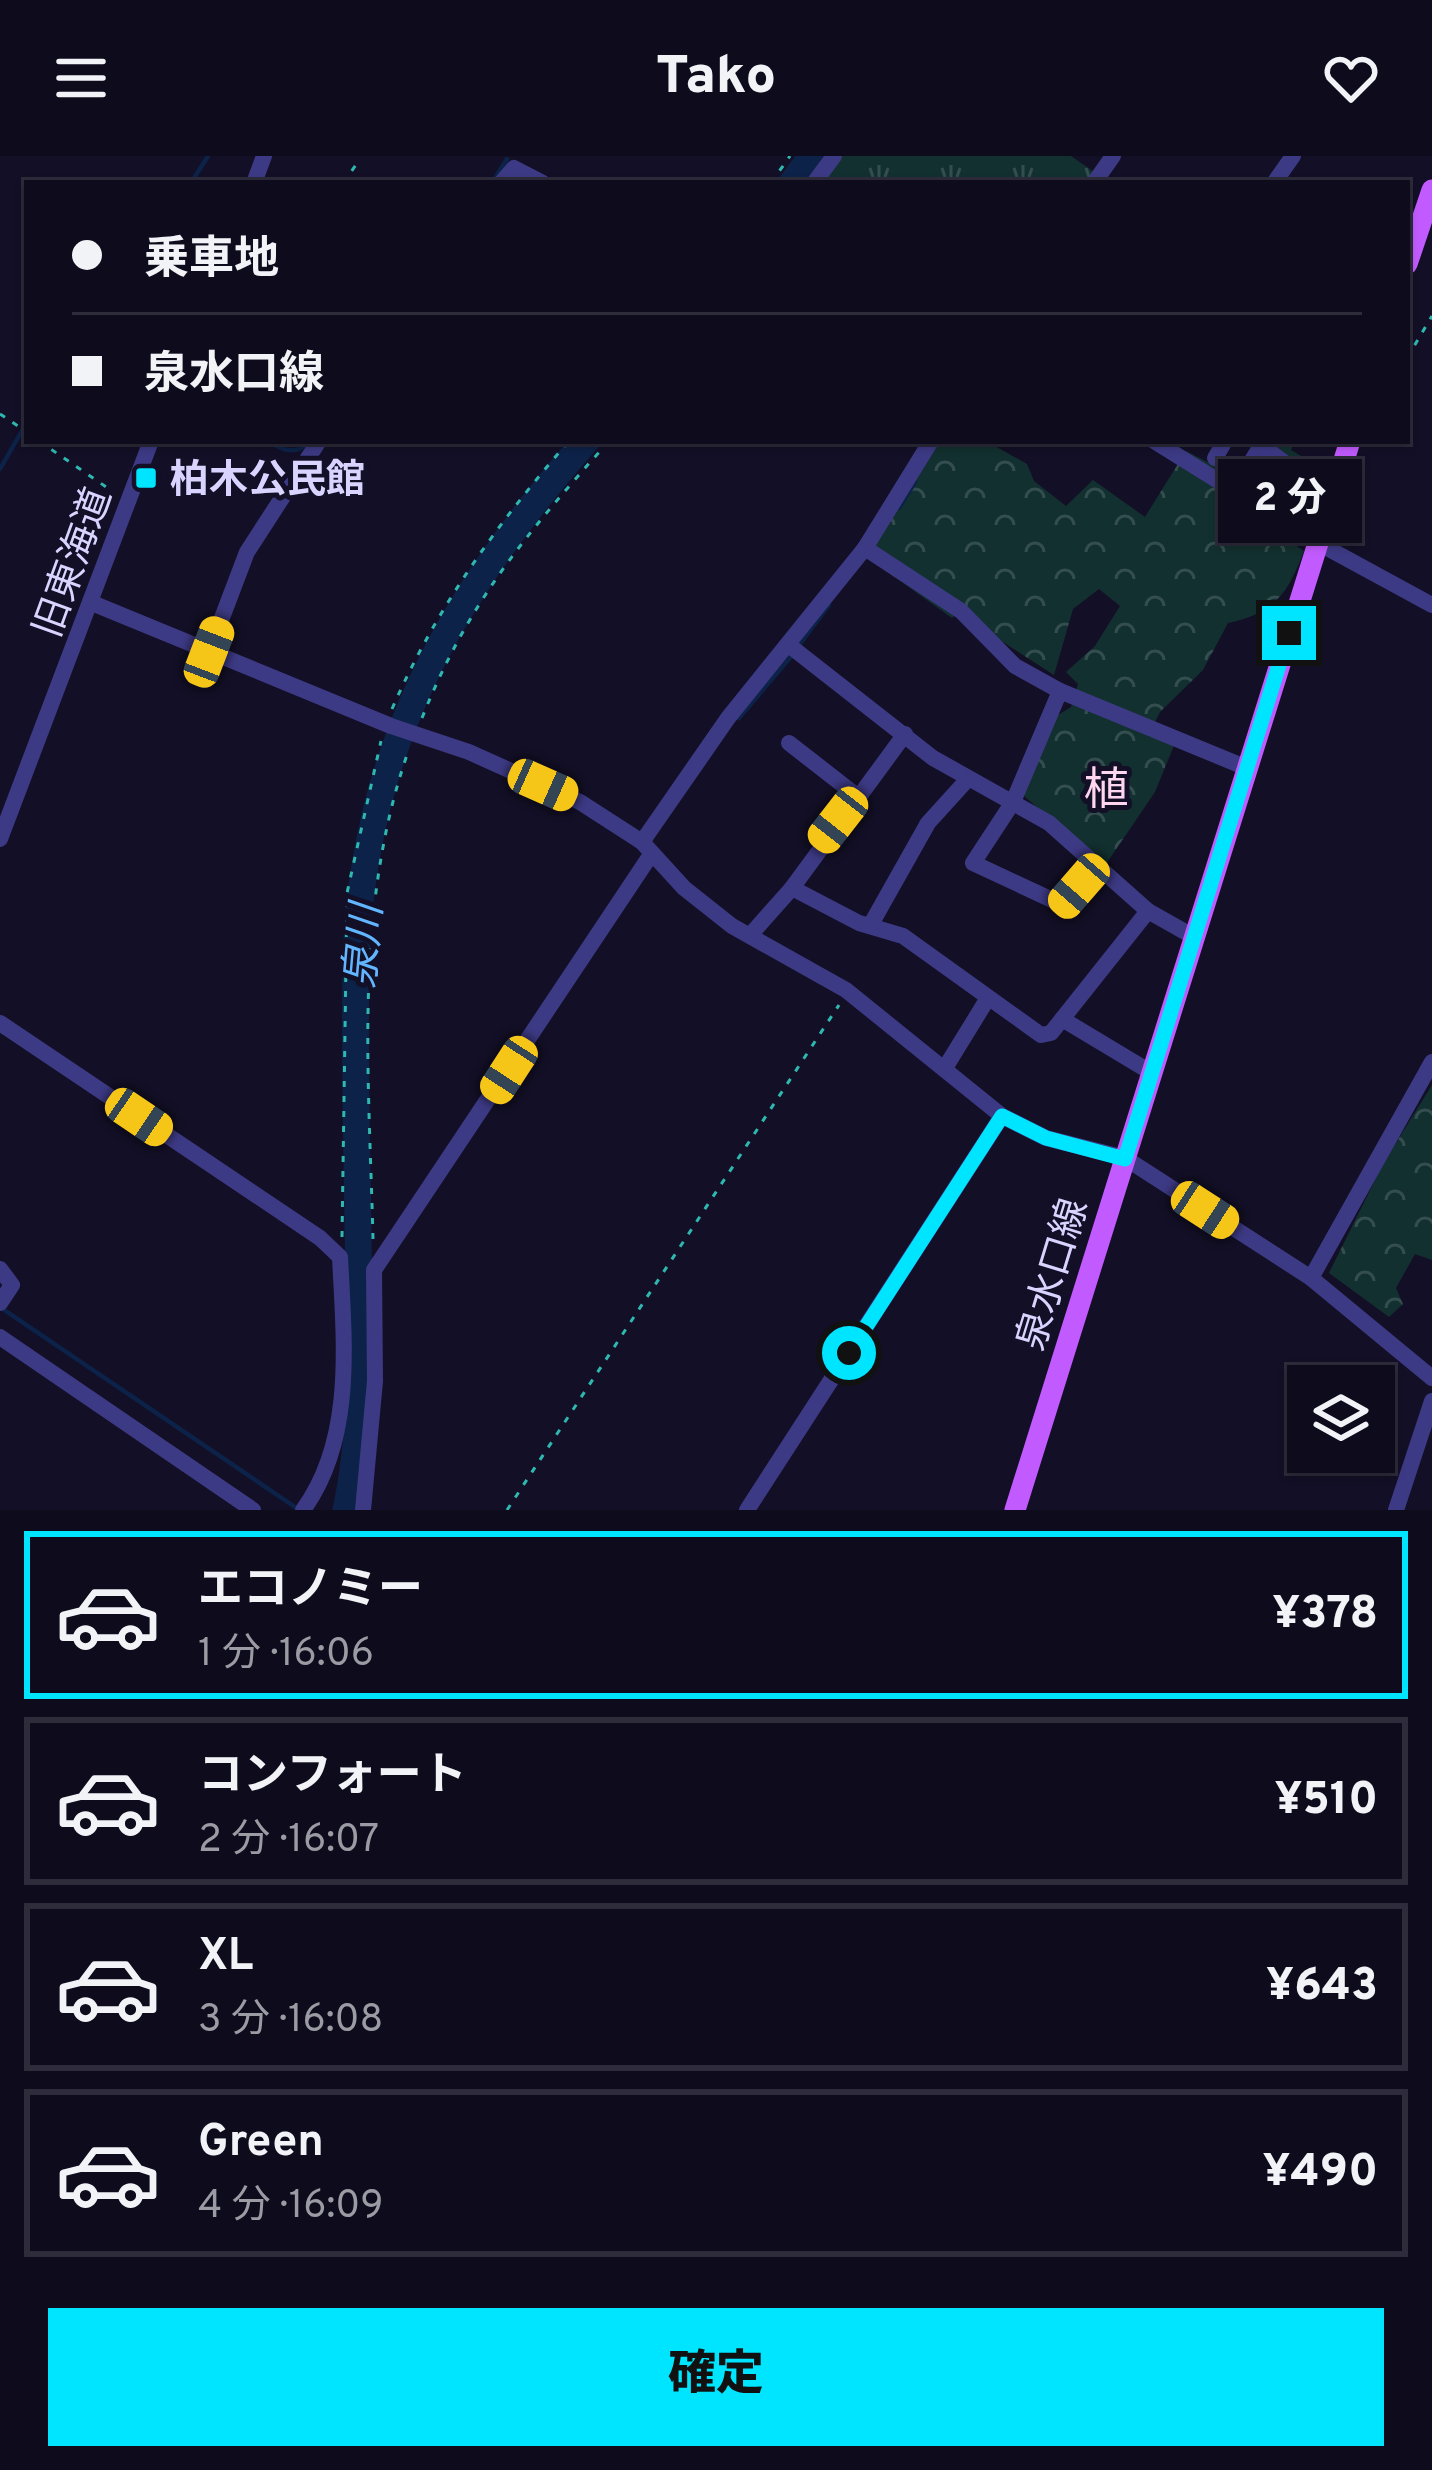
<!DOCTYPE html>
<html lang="ja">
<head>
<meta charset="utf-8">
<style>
  :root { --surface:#0e0b1c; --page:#171425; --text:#f1f3f6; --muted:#9b9ba3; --line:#2e2b3b; --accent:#00e5ff }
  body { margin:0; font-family:Overpass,"Noto Sans JP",sans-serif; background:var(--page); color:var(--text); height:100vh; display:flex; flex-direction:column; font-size:45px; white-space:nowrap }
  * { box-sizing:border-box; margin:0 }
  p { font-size:39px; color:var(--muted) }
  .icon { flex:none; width:66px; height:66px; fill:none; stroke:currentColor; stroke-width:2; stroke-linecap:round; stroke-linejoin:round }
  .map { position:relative; height:1354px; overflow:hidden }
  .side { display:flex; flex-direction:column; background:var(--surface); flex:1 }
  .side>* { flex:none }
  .banner { position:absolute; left:24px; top:24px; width:1386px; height:264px; border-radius:0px; box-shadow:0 3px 9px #0004,0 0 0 3px var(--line); display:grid; align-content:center; height:264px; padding:0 48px; background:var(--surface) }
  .tools { position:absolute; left:1287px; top:1209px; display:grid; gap:24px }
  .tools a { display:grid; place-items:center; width:108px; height:108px; border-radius:0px; background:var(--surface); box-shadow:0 3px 9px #0004,0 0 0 3px var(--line); font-size:60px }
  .end { position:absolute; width:54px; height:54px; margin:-27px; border:15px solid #00e5ff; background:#111; box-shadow:0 0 0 6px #111 }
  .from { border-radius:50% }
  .bubble { position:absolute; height:84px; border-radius:0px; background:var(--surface); box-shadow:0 3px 9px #0004,0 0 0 3px var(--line); font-size:39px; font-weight:800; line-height:84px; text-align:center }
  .car { position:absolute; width:36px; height:72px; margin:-36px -18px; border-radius:15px; box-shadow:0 0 9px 3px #0007; background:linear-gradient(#f5c518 24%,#345 0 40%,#f5c518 0 76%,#345 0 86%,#f5c518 0) }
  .banner b { display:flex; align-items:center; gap:42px; height:114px; font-size:45px }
  .banner b+b { border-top:3px solid var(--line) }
  .banner i { width:30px; height:30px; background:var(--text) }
  ul { padding:21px 0 0; list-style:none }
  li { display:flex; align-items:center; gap:36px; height:168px; margin:0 24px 18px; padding:0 24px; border:6px solid var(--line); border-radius:0px }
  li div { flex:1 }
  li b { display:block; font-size:45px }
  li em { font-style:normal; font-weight:800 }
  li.current { border-color:var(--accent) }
  li>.icon { width:108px; height:108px; stroke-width:1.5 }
  .action { display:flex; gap:24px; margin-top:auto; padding:24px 48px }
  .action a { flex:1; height:138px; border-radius:0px; background:var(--accent); color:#111; font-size:48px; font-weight:800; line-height:138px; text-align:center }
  header { display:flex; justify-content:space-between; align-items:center; height:156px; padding:0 48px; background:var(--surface); font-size:54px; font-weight:800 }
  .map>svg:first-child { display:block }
</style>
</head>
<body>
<header><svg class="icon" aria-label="menu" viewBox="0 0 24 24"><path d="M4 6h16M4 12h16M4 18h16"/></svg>Tako<svg class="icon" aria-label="heart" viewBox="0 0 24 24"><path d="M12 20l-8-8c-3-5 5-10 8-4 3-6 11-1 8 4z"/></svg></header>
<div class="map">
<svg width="1432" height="1354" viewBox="0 0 1432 1354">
  <defs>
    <pattern id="forest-crowns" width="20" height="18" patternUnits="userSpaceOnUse" patternTransform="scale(3)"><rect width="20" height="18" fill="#12302f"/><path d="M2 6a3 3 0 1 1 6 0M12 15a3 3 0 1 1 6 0" fill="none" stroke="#344d4e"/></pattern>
    <pattern id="park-tufts" width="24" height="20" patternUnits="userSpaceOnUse" patternTransform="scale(3)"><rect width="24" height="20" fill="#12302f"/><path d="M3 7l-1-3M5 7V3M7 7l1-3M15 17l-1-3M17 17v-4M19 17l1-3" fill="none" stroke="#344d4e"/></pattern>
  </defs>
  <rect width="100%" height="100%" fill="#130f26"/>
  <g fill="url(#forest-crowns)">
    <path d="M937 285H986L1027 308 1034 325 1066 350 1093 324 1145 361 1186 295 1221 313 1219 339 1304 395C1288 437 1275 457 1228 467L1203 514 1160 556 1148 580 1175 587 1155 636 1104 711 1013 630 1047 566 1071 551 1078 528 1066 516 1095 490 1120 450 1099 433 1073 453 1054 519 958 457 952 462 868 402Z"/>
    <path d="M1274 285H1295L1291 294 1333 319 1319 350 1294 365 1273 354 1293 329 1280 313Z"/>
    <path d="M1432 929V1104L1415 1098 1396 1132 1403 1148 1389 1161 1329 1117 1384 1006Z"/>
  </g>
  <path fill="url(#park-tufts)" d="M842 0H1071L1094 16 1085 27H823Z"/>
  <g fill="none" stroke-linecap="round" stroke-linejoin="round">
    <g stroke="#0c2248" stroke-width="4.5">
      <path d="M191 27 208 0"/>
      <path d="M492 27 507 3"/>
      <path d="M268 285C281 294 298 300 309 285"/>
      <path d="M0 313 27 266"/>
      <path d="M899 352 915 326"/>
      <path d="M800 488 829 449"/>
      <path d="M739 562 794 497"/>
      <path d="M0 1151 298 1353"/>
    </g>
    <g stroke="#0c2248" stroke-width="27">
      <path d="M792 27 812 0"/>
      <path d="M346 1354C366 1261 359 1166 358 1072 357 984 354 895 356 807 361 599 451 437 586 285"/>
    </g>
    <g stroke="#2fb8b0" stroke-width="3" stroke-dasharray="6 9" stroke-linecap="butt">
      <path d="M343 27 358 6"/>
      <path d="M771 27 790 0"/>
      <path d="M1232 27H1249"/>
      <path d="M1407 202 1432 160"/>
      <path d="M0 258 27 276"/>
      <path d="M39 285 112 335"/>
      <path d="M392 553C436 452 497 368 569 285"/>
      <path d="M422 562C468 446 527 377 609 285"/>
      <path d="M342 1081 347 737 381 585"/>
      <path d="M373 1083C369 918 353 752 409 593"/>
      <path d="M507 1354 839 849"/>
    </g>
    <g stroke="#3d3a85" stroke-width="16">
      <path d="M254 27 264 0"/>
      <path d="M501 27 514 12 543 27"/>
      <path d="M814 27 834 0"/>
      <path d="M1094 27 1113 0"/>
      <path d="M1274 27 1293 0"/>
      <path d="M1154 285 1318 387 1432 449"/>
      <path d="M1265 285 1270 296 1332 342"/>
      <path d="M1215 302 1225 285"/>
      <path d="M1243 319 1264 285"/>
      <path d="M1270 339 1290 311"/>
      <path d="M865 392 961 455 1015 510 1060 535 1247 612"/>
      <path d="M92 447 391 570 469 596 580 646 642 686 684 732 732 770 846 834 1002 960 1046 982 1125 1002 1311 1122 1432 1222"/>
      <path d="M790 490 933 602 1049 667 1148 755 1194 781"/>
      <path d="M209 496 247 396 319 285"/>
      <path d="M1060 535 1013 646 973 707 1063 749 1095 711"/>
      <path d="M789 587 857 640"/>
      <path d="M0 683 151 285"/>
      <path d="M642 686 728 562 865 392 931 285"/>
      <path d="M792 732 859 767 903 780 1041 879 1051 877 1148 755"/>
      <path d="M870 770 928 667 967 624"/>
      <path d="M752 777 792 732 905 578"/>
      <path d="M1062 863 1152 917"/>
      <path d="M0 867 320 1082 340 1101C344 1185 355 1283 303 1354"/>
      <path d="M945 912 988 842"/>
      <path d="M0 1113 12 1129 0 1147"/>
      <path d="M1311 1122 1432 906"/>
      <path d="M0 1181 253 1354"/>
      <path d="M363 1354 375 1225 374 1114 652 697"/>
      <path d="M747 1354 1002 960"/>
      <path d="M1396 1354 1432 1245"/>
    </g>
    <g stroke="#c25bff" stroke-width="21">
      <path d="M1407 108 1432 34"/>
      <path d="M1015 1354 1350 285"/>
    </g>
  </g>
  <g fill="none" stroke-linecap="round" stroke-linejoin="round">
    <path stroke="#00e5ff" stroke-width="15" d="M849 1197 1002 960 1046 982 1125 1003 1289 477"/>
  </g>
  <rect fill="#00e5ff" stroke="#130f26" stroke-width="4.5" x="134" y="310" width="24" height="24" rx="6"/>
  <g text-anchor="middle" stroke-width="10" stroke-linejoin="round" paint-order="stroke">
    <g font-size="39" font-weight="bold" fill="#d9d4ff" stroke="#130f26" text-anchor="start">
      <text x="170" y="336">柏木公民館</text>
    </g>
    <g font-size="39" fill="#d9d4ff" stroke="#130f26">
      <text transform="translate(71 406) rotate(-70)" y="14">旧東海道</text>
      <text transform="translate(1051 1118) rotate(-73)" y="14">泉水口線</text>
    </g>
    <g font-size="42" font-style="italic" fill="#62b6ff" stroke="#130f26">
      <text transform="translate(362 790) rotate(-85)" y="15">泉川</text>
    </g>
    <g font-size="45" fill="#ffd6f0" stroke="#130f26">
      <text x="1106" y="648">植</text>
    </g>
  </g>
</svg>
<div class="tools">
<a><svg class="icon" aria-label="layers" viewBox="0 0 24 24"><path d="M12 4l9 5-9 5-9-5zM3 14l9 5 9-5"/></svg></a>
</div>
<i class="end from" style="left:849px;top:1197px"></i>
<i class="end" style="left:1289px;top:477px"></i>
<div class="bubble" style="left:1218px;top:303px;width:144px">2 分</div>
<i class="car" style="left:209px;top:496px;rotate:21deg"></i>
<i class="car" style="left:543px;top:629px;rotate:114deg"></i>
<i class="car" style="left:838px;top:664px;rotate:218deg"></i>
<i class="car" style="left:1079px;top:730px;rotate:221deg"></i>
<i class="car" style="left:509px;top:914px;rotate:213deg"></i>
<i class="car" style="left:139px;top:961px;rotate:124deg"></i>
<i class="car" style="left:1205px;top:1054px;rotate:123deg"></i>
<div class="banner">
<b><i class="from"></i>乗車地</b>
<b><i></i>泉水口線</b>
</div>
</div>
<section class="side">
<ul>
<li class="current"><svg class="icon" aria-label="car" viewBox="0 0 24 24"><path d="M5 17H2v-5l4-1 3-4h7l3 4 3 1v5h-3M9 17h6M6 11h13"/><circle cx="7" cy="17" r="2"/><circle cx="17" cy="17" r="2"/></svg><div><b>エコノミー</b><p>1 分 · 16:06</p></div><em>¥378</em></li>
<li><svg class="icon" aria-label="car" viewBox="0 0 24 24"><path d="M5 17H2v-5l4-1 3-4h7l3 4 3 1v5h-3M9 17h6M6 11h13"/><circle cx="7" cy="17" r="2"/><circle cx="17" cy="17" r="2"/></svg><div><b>コンフォート</b><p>2 分 · 16:07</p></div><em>¥510</em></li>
<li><svg class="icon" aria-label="car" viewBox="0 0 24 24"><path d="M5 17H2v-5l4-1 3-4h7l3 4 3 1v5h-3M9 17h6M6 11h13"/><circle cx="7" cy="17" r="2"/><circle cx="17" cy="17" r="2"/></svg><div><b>XL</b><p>3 分 · 16:08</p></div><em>¥643</em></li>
<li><svg class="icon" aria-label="car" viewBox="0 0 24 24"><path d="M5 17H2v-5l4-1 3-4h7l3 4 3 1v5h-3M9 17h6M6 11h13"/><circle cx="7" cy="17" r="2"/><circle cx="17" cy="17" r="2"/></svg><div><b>Green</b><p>4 分 · 16:09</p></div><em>¥490</em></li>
</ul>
<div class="action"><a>確定</a></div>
</section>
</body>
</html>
